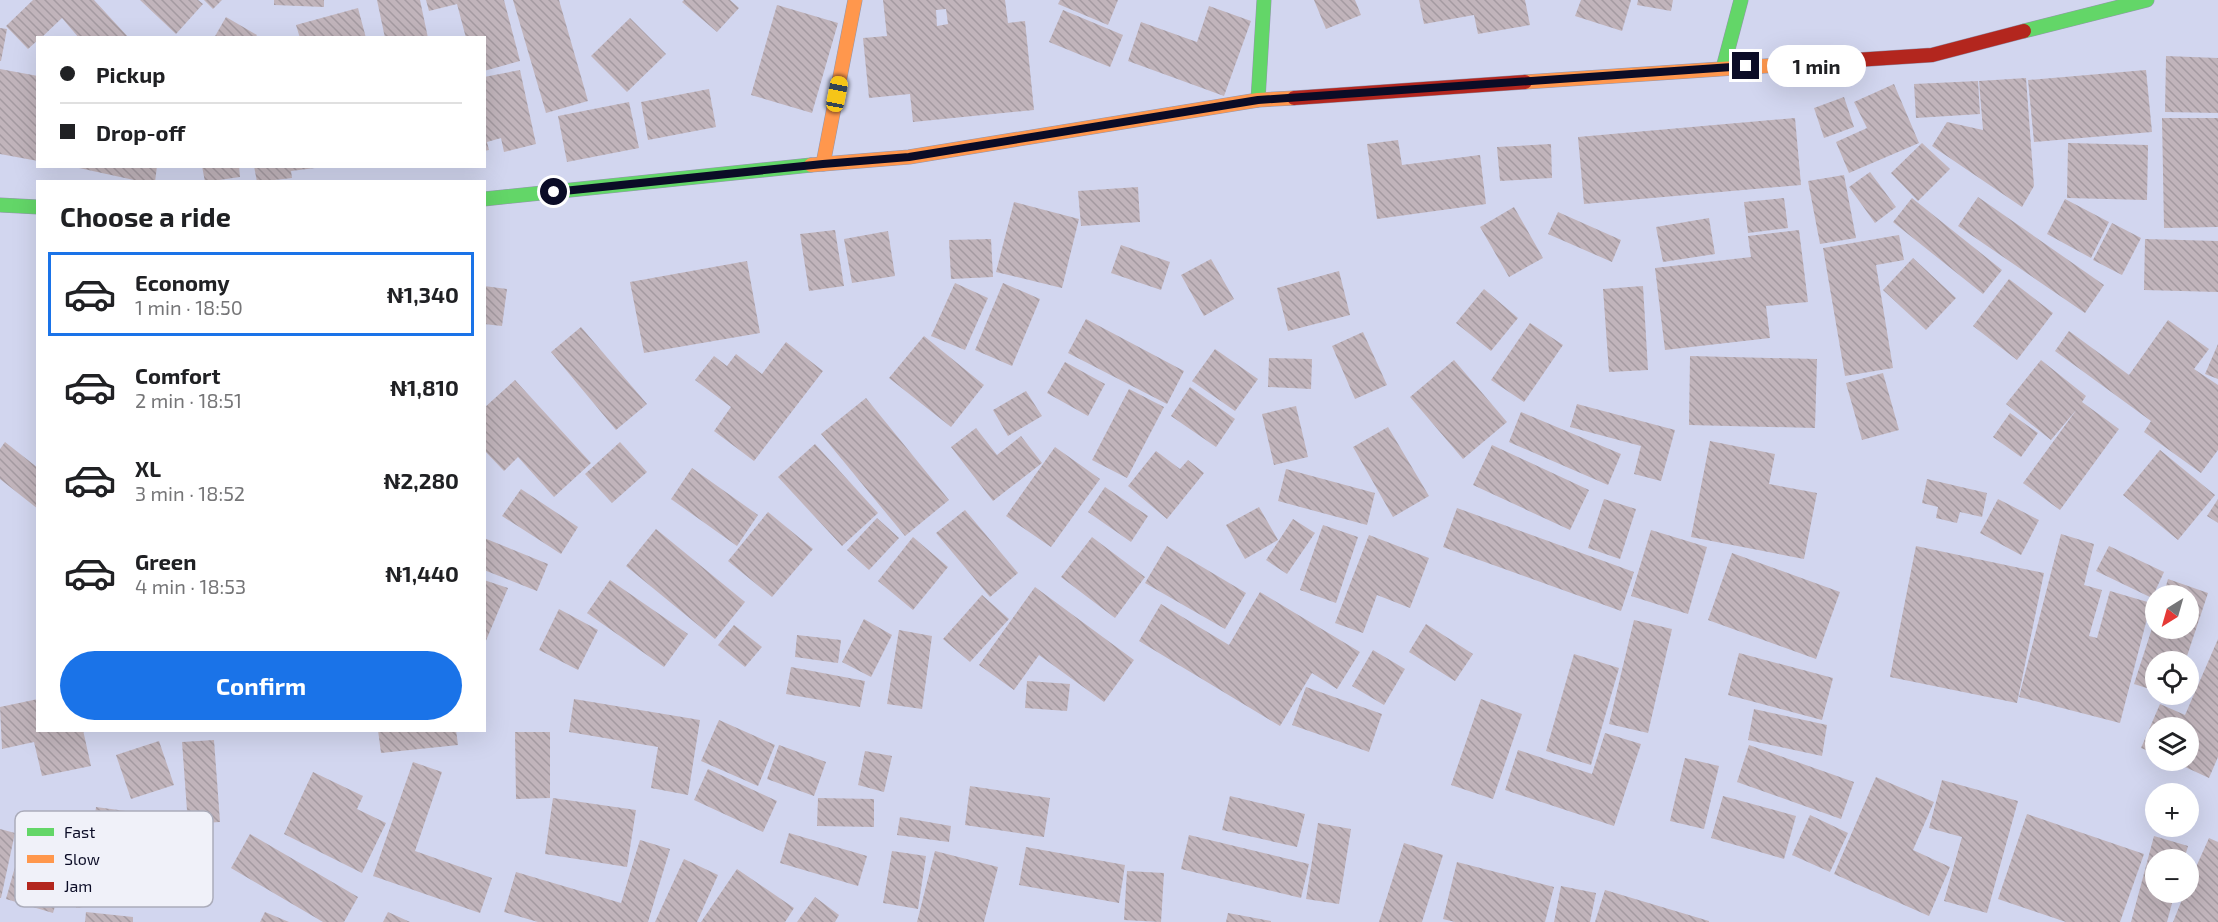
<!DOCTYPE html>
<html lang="en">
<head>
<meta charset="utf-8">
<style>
  :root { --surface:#fff; --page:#f2f2f2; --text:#202124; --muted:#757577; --line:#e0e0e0; --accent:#1a73e8 }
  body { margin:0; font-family:"Exo 2",sans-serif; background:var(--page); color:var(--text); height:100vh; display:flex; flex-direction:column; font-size:22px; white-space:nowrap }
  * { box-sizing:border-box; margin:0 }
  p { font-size:20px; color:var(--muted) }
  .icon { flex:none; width:33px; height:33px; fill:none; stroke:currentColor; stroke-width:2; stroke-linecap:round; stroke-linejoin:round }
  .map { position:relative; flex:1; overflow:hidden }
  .sheet { position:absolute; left:36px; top:180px; width:450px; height:552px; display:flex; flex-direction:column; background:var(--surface); border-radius:0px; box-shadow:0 6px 24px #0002 }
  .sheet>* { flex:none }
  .top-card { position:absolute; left:36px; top:36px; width:450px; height:132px; border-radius:0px; box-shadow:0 6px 24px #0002; display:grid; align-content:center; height:132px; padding:0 24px; background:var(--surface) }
  .needle { width:39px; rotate:217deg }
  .fabs { position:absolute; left:2145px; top:585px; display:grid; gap:12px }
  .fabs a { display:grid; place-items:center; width:54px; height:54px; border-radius:50%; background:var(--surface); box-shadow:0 6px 24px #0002; font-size:30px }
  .end { position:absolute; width:27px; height:27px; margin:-14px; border:8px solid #0b0c26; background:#fff; box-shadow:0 0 0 3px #fff }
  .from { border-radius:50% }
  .bubble { position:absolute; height:42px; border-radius:21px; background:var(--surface); box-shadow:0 6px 24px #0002; font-size:20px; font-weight:700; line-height:42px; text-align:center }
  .car { position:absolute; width:18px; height:36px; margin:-18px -9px; border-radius:8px; box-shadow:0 0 4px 2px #0007; background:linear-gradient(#f5c518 24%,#345 0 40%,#f5c518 0 76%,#345 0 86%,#f5c518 0) }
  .top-card b { display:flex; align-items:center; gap:21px; height:57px; font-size:22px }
  .top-card b+b { border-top:2px solid var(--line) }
  .top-card i { width:15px; height:15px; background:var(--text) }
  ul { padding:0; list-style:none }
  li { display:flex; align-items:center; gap:18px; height:84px; margin:0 12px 9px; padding:0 12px; border:3px solid transparent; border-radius:0px }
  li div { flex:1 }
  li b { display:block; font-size:22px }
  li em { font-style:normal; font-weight:700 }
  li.on { border-color:var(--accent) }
  li>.icon { width:54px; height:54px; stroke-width:1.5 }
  h2 { padding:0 24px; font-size:27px; line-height:72px }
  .primary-button { display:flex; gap:12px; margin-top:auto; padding:12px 24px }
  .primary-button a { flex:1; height:69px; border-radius:36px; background:var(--accent); color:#fff; font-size:24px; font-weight:700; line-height:69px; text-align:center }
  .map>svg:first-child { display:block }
</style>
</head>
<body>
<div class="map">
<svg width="2218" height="922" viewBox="0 0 2218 922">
  <defs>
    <pattern id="building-back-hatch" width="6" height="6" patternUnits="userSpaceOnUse" patternTransform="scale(1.5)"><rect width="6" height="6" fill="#c1b4bb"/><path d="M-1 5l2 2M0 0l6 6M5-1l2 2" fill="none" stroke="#a49aa1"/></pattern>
  </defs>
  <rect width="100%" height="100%" fill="#d2d6ef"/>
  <g fill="url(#building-back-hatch)" fill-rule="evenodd">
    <path d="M33 0H94L129 38H79L62 18 41 38H38V40L28 49 6 26Z"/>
    <path d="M140 0H198L203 4 176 34Z"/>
    <path d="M204 0H222L213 9Z"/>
    <path d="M274 0H324V7L274 5Z"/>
    <path d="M377 0H420L428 38H385Z"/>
    <path d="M426 0H504L520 61 484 71V38H466L457 4 429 11Z"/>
    <path d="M513 0H559L588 101 546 113Z"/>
    <path d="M684 0H730L739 8 717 32 682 2Z"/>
    <path d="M883 0H1005L1008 23 1025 21 1034 110 913 122 910 94 869 98 863 38 887 36ZM946 9 948 24 937 26 936 10Z"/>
    <path d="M1060 0H1118L1108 25 1058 4Z"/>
    <path d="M1314 0H1355L1361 15 1326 29Z"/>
    <path d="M1419 0H1525L1530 25 1478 34 1474 15 1424 24Z"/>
    <path d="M1581 0H1631L1622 31 1575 16Z"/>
    <path d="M1638 0H1673L1671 11 1637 5Z"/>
    <path d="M777 5 838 23 812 113 751 95Z"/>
    <path d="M1209 6 1251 21 1224 96 1128 61 1141 22 1197 42Z"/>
    <path d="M358 8 366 38H300L296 25Z"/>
    <path d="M1063 10 1123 35 1110 67 1049 42Z"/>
    <path d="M226 17 257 35 255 38H214Z"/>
    <path d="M630 18 666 54 627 92 591 56Z"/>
    <path d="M0 28 7 29 1 61H0Z"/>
    <path d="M2166 56 2218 58V113L2165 112Z"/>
    <path d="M0 69 38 76V161L0 154Z"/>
    <path d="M520 70 536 144 504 152 501 138 487 142 489 150 484 151V77Z"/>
    <path d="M2146 70 2152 132 2034 142 2028 80Z"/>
    <path d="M2026 78 2034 186 2022 207 1932 146 1947 122 1983 130 1979 81Z"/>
    <path d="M1978 81 1980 114 1916 118 1914 84Z"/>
    <path d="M1894 84 1919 143 1849 173 1836 142 1867 128 1854 102Z"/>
    <path d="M709 89 716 127 648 140 641 102Z"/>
    <path d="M1844 97 1854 127 1824 138 1814 108Z"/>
    <path d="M629 102 639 148 567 162 558 116Z"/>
    <path d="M1795 118 1801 185 1584 204 1578 137Z"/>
    <path d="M2162 118H2218V227L2164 228Z"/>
    <path d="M1398 140 1402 165 1480 155 1486 204 1377 219 1367 144Z"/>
    <path d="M1922 143 1950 169 1918 201 1891 173Z"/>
    <path d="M2068 143 2148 145 2147 200 2067 198Z"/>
    <path d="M1551 144 1552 178 1500 181 1497 147Z"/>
    <path d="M70 166H157L155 182H143Z"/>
    <path d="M202 166H239L240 177 205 182Z"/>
    <path d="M254 166H315V168L291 171 292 178 257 182Z"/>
    <path d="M1870 172 1896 207 1875 223 1849 187Z"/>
    <path d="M1844 175 1856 238 1820 244 1808 181Z"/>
    <path d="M1138 187 1140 222 1081 226 1078 191Z"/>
    <path d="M1978 197 2104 285 2085 313 1958 226Z"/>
    <path d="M1784 198 1788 228 1748 233 1744 202Z"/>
    <path d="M1912 198 2002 270 1983 294 1893 222Z"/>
    <path d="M2065 199 2109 222 2091 258 2047 234Z"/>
    <path d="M1014 202 1079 219 1062 288 996 272Z"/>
    <path d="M1514 207 1543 258 1509 277 1480 227Z"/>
    <path d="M1558 212 1621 240 1612 262 1548 234Z"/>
    <path d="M1709 218 1715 254 1663 262 1656 227Z"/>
    <path d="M2112 223 2141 238 2122 275 2093 260Z"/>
    <path d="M835 230 844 286 809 291 800 234Z"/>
    <path d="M1799 230 1808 302 1766 306 1770 338 1665 350 1655 268 1751 257 1748 236Z"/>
    <path d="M888 231 895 276 852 283 844 239Z"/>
    <path d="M1899 235 1904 260 1876 265 1893 368 1845 376 1823 248Z"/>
    <path d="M991 239 993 277 951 279 949 240Z"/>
    <path d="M2145 239 2218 241V292L2144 290Z"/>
    <path d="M1121 245 1170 262 1161 290 1111 273Z"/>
    <path d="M1913 258 1956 298 1926 330 1883 290Z"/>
    <path d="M1211 259 1234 299 1204 316 1181 275Z"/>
    <path d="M747 261 760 333 644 353 630 282Z"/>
    <path d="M1339 271 1350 315 1288 331 1277 288Z"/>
    <path d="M2009 279 2053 313 2017 360 1973 326Z"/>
    <path d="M955 283 988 298 965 350 931 336Z"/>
    <path d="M1003 283 1040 299 1012 366 975 350Z"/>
    <path d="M484 286 507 289 502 326 484 324Z"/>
    <path d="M1643 286 1648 370 1609 372 1603 289Z"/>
    <path d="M1484 289 1518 318 1491 351 1456 323Z"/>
    <path d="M1086 319 1184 371 1167 404 1068 353Z"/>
    <path d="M2168 320 2209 349 2194 369 2218 385V450L2201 473 2144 432 2151 421 2055 351 2069 331 2129 375Z"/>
    <path d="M1530 323 1563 345 1524 402 1491 380Z"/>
    <path d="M581 327 647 404 616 430 551 352Z"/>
    <path d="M1363 332 1387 385 1355 399 1332 346Z"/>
    <path d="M924 336 984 385 951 427 889 378Z"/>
    <path d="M786 342 823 371 754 461 714 431 731 407 695 380 714 356 727 366 736 354 762 374Z"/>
    <path d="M2218 344V379L2205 374Z"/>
    <path d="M1215 349 1258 379 1235 411 1192 381Z"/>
    <path d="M1690 356 1817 359 1815 428 1689 425Z"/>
    <path d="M1269 358 1312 359 1311 389 1268 387Z"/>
    <path d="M1454 360 1507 422 1463 459 1410 397Z"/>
    <path d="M2041 360 2086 396 2082 402 2119 429 2060 510 2023 483 2077 409 2051 440 2006 404Z"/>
    <path d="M1065 362 1105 384 1088 416 1047 393Z"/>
    <path d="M1883 373 1899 430 1862 440 1846 383Z"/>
    <path d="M515 380 591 463 554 497 518 457 504 471 484 450V408Z"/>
    <path d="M1190 387 1235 419 1216 447 1171 416Z"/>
    <path d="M1129 389 1164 407 1127 478 1092 460Z"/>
    <path d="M1026 391 1042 416 1008 436 993 410Z"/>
    <path d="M866 398 949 500 905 536 821 434Z"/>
    <path d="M1577 404 1675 430 1661 481 1634 474 1641 446 1570 427Z"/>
    <path d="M1296 406 1308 457 1274 465 1262 414Z"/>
    <path d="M1521 412 1621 454 1608 485 1509 442Z"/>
    <path d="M2010 413 2038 433 2021 457 1993 437Z"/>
    <path d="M1388 427 1429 496 1393 517 1353 447Z"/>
    <path d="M976 428 997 455 1021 436 1042 463 993 501 951 447Z"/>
    <path d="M1710 441 1775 454 1769 484 1817 493 1804 559 1691 537Z"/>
    <path d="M5 442 38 468V509L0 479V449Z"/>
    <path d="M620 442 647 472 612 503 585 474Z"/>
    <path d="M815 444 878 513 842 546 778 477Z"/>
    <path d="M1492 445 1589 490 1570 530 1473 485Z"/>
    <path d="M1055 447 1100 479 1051 547 1006 516Z"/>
    <path d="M2160 450 2215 495 2178 540 2123 495Z"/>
    <path d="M1156 451 1180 469 1188 460 1204 473 1167 519 1128 486Z"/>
    <path d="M692 468 758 515 737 546 671 499Z"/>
    <path d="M1286 469 1375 493 1367 525 1278 501Z"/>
    <path d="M1927 479 1987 493 1982 517 1960 512 1957 523 1936 518 1938 507 1922 503Z"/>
    <path d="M1105 487 1148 516 1131 542 1088 512Z"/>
    <path d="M521 489 578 527 561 554 502 516Z"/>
    <path d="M1604 499 1636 509 1620 559 1588 548Z"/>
    <path d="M1998 499 2039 520 2021 555 1980 533Z"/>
    <path d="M2218 499V523L2207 516Z"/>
    <path d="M1259 507 1278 540 1245 559 1226 525Z"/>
    <path d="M1457 508 1634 572 1621 611 1443 547Z"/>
    <path d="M965 510 1018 573 990 597 936 533Z"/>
    <path d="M768 512 813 549 772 597 728 561Z"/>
    <path d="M877 518 899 538 869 570 847 550Z"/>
    <path d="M1293 519 1315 533 1287 574 1266 560Z"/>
    <path d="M1323 525 1358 537 1336 603 1300 590Z"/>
    <path d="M656 529 745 602 715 639 626 566Z"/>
    <path d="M1651 530 1707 547 1688 614 1631 596Z"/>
    <path d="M2061 534 2094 544 2084 585 2102 590 2089 636 2097 638 2110 591 2151 603 2120 723 2019 697Z"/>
    <path d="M1369 535 1429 558 1410 608 1377 595 1363 633 1335 623Z"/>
    <path d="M913 537 948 567 913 610 878 581Z"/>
    <path d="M1092 537 1145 577 1115 618 1061 577Z"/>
    <path d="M484 538 548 564 537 591 484 570Z"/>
    <path d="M1167 546 1246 593 1225 629 1145 583Z"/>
    <path d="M1916 546 2044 573 2017 703 1890 677Z"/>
    <path d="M2109 546 2164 572 2152 598 2096 571Z"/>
    <path d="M1732 553 1840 592 1816 659 1708 620Z"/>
    <path d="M2168 579 2208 593 2185 662H2156V691L2134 684 2155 619 2156 628H2188V596H2163Z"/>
    <path d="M484 580 508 588 485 643H484Z"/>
    <path d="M610 580 688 634 664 667 587 613Z"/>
    <path d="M1035 587 1134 660 1104 702 1039 655 1014 690 979 665Z"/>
    <path d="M1260 592 1360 652 1337 689 1312 673 1280 726 1139 641 1161 604 1229 645Z"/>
    <path d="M982 595 1009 619 970 662 943 639Z"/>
    <path d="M559 609 598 630 578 670 539 650Z"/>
    <path d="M864 619 892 635 871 677 842 662Z"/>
    <path d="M1634 620 1672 629 1648 733 1609 724Z"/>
    <path d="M1426 624 1473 654 1455 681 1409 652Z"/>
    <path d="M734 625 762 647 745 667 718 645Z"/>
    <path d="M899 630 932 636 922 709 887 704Z"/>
    <path d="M797 635 841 640 838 663 795 657Z"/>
    <path d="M2218 639V757L2209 778 2170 760H2188V728H2156V754L2141 748 2160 704 2185 715Z"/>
    <path d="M1373 650 1405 669 1384 705 1352 686Z"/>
    <path d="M1739 653 1833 678 1822 720 1728 695Z"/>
    <path d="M1574 654 1619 668 1591 765 1546 751Z"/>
    <path d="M791 667 865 681 860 707 786 694Z"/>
    <path d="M1027 681 1070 684 1067 711 1025 708Z"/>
    <path d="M1306 687 1382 714 1369 752 1292 725Z"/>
    <path d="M38 699V730H83L91 766 42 776 34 742 2 749 0 707Z"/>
    <path d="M574 699 700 720 688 795 651 788 658 747 569 732Z"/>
    <path d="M1481 699 1522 714 1493 799 1451 785Z"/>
    <path d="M1754 709 1827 725 1822 756 1748 740Z"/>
    <path d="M719 720 775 745 758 786 701 761Z"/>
    <path d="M378 730H456L458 745 381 753Z"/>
    <path d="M515 732H550V798L516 799Z"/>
    <path d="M1605 733 1641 744 1614 826 1505 790 1518 750 1592 774Z"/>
    <path d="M214 740 220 822 188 824 182 742Z"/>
    <path d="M159 741 174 785 131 799 116 755Z"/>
    <path d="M779 745 826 762 814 796 767 779Z"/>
    <path d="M1749 745 1854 782 1841 819 1737 782Z"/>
    <path d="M865 751 892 756 884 792 858 785Z"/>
    <path d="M1685 758 1719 766 1704 829 1670 821Z"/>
    <path d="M413 762 442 772 415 851 492 878 480 913 373 876Z"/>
    <path d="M708 769 777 801 763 832 694 800Z"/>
    <path d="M313 772 363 796 357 809 386 823 362 873 284 834Z"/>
    <path d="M1876 777 1934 802 1913 850 1950 867 1929 916 1834 874Z"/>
    <path d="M1942 780 2018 801 1987 913 1944 901 1962 837 1929 828Z"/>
    <path d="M970 786 1050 798 1044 837 965 825Z"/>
    <path d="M1230 796 1305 814 1297 847 1222 830Z"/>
    <path d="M1723 796 1796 816 1784 859 1711 838Z"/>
    <path d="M553 798 636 810 627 867 545 854Z"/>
    <path d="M818 798 874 799V827L817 826Z"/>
    <path d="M96 807 178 818 173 854 91 843Z"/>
    <path d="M2027 814 2144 854 2120 922H2066L1998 899Z"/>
    <path d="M1810 815 1848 833 1830 872 1792 855Z"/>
    <path d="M900 817 951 826 949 842 897 835Z"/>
    <path d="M28 820 76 834 53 913 6 899Z"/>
    <path d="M1318 823 1351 829 1339 904 1306 899Z"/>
    <path d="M0 829 15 833 1 898H0Z"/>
    <path d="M789 833 867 856 858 886 780 863Z"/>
    <path d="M250 834 358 897 344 922H323L231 868Z"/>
    <path d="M1189 835 1309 864 1301 898 1181 869Z"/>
    <path d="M2154 836 2188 846 2184 860H2156V892H2175L2167 922H2131Z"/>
    <path d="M2209 838 2218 842V922H2173L2185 892H2188V885Z"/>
    <path d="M640 840 670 849 648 922H538L504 912 516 872 621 903Z"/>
    <path d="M1404 843 1443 855 1422 922H1379Z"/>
    <path d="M1026 847 1125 865 1119 903 1019 885Z"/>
    <path d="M892 851 926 856 918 909 883 903Z"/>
    <path d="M935 851 998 867 984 922H917Z"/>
    <path d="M194 856 199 891 76 908 71 873Z"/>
    <path d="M684 859 718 875 697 922H655Z"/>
    <path d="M1457 862 1554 887 1545 922H1455L1443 919Z"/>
    <path d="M737 869 794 908 785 922H701Z"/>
    <path d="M1127 871 1164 873 1161 922 1124 920Z"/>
    <path d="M1561 886 1596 893 1590 922H1554Z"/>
    <path d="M1605 890 1709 921V922H1595Z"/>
    <path d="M815 897 839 915 835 922H797Z"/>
    <path d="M86 912 133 917V922H85Z"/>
    <path d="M265 912 289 922H260Z"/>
    <path d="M388 912 410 922H383Z"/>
    <path d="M1228 913 1271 921V922H1226Z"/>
  </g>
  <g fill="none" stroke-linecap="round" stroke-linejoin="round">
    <defs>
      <g id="fast">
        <path d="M2024 31 2147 0"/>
        <path d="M1723 68 1741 0"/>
        <path d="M1258 100 1264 0"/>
        <path d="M484 199 811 165"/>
        <path d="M0 205 38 207"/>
      </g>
      <g id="slow">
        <path d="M1525 82 1825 62"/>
        <path d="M823 164 855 0"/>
        <path d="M811 165 909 157 1258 100 1294 98"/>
      </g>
      <g id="jam">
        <path d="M1825 62 1932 55 2024 31"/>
        <path d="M1294 98 1525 82"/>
      </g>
    </defs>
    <use href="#fast" stroke="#9396ae" stroke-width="15"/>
    <use href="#slow" stroke="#9396ae" stroke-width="15"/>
    <use href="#jam" stroke="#9396ae" stroke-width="15"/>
    <use href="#fast" stroke="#63d668" stroke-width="14"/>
    <use href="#slow" stroke="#ff974d" stroke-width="14"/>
    <use href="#jam" stroke="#b3261e" stroke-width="14"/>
  </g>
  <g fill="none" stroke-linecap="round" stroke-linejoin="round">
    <path stroke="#0b0c26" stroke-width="8" d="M554 192 823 164 909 157 1258 100 1746 66"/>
  </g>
  <rect x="15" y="811" width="198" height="96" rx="9" fill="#f0f1f9" stroke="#abacba" stroke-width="1.5"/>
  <rect x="27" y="828" width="27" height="8" fill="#63d668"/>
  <rect x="27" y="855" width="27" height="8" fill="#ff974d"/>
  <rect x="27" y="882" width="27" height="8" fill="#b3261e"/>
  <g font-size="16" fill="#0b0c26">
    <text x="64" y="838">Fast</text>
    <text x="64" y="865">Slow</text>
    <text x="64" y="892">Jam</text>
  </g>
</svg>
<div class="fabs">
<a><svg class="needle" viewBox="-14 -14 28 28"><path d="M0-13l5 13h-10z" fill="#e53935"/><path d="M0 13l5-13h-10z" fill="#757577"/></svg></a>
<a><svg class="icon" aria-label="locate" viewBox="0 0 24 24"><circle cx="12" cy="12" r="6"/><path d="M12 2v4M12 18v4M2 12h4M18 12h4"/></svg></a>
<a><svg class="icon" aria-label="layers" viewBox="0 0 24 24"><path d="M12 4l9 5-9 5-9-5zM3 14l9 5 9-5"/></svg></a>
<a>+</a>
<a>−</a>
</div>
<i class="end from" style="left:554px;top:192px"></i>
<i class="end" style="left:1746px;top:66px"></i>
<div class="bubble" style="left:1767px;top:45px;width:99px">1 min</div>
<i class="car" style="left:837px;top:94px;rotate:11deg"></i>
<div class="top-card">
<b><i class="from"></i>Pickup</b>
<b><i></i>Drop-off</b>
</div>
<section class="sheet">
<h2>Choose a ride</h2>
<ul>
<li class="on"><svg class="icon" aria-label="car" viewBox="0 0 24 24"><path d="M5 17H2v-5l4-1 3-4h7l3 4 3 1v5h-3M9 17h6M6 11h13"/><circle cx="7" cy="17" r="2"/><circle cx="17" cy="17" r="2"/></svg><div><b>Economy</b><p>1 min · 18:50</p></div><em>₦1,340</em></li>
<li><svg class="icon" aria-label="car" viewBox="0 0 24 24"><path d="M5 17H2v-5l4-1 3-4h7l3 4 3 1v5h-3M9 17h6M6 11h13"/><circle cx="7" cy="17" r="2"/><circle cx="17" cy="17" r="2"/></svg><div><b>Comfort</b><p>2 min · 18:51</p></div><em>₦1,810</em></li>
<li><svg class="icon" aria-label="car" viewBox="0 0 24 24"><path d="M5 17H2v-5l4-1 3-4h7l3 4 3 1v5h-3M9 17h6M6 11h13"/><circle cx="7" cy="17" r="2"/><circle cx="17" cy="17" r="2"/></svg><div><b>XL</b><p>3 min · 18:52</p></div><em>₦2,280</em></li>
<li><svg class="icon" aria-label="car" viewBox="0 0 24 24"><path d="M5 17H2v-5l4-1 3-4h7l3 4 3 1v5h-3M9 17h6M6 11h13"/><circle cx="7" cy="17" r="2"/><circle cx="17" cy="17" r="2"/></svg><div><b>Green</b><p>4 min · 18:53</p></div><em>₦1,440</em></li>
</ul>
<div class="primary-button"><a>Confirm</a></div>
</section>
</div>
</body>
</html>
